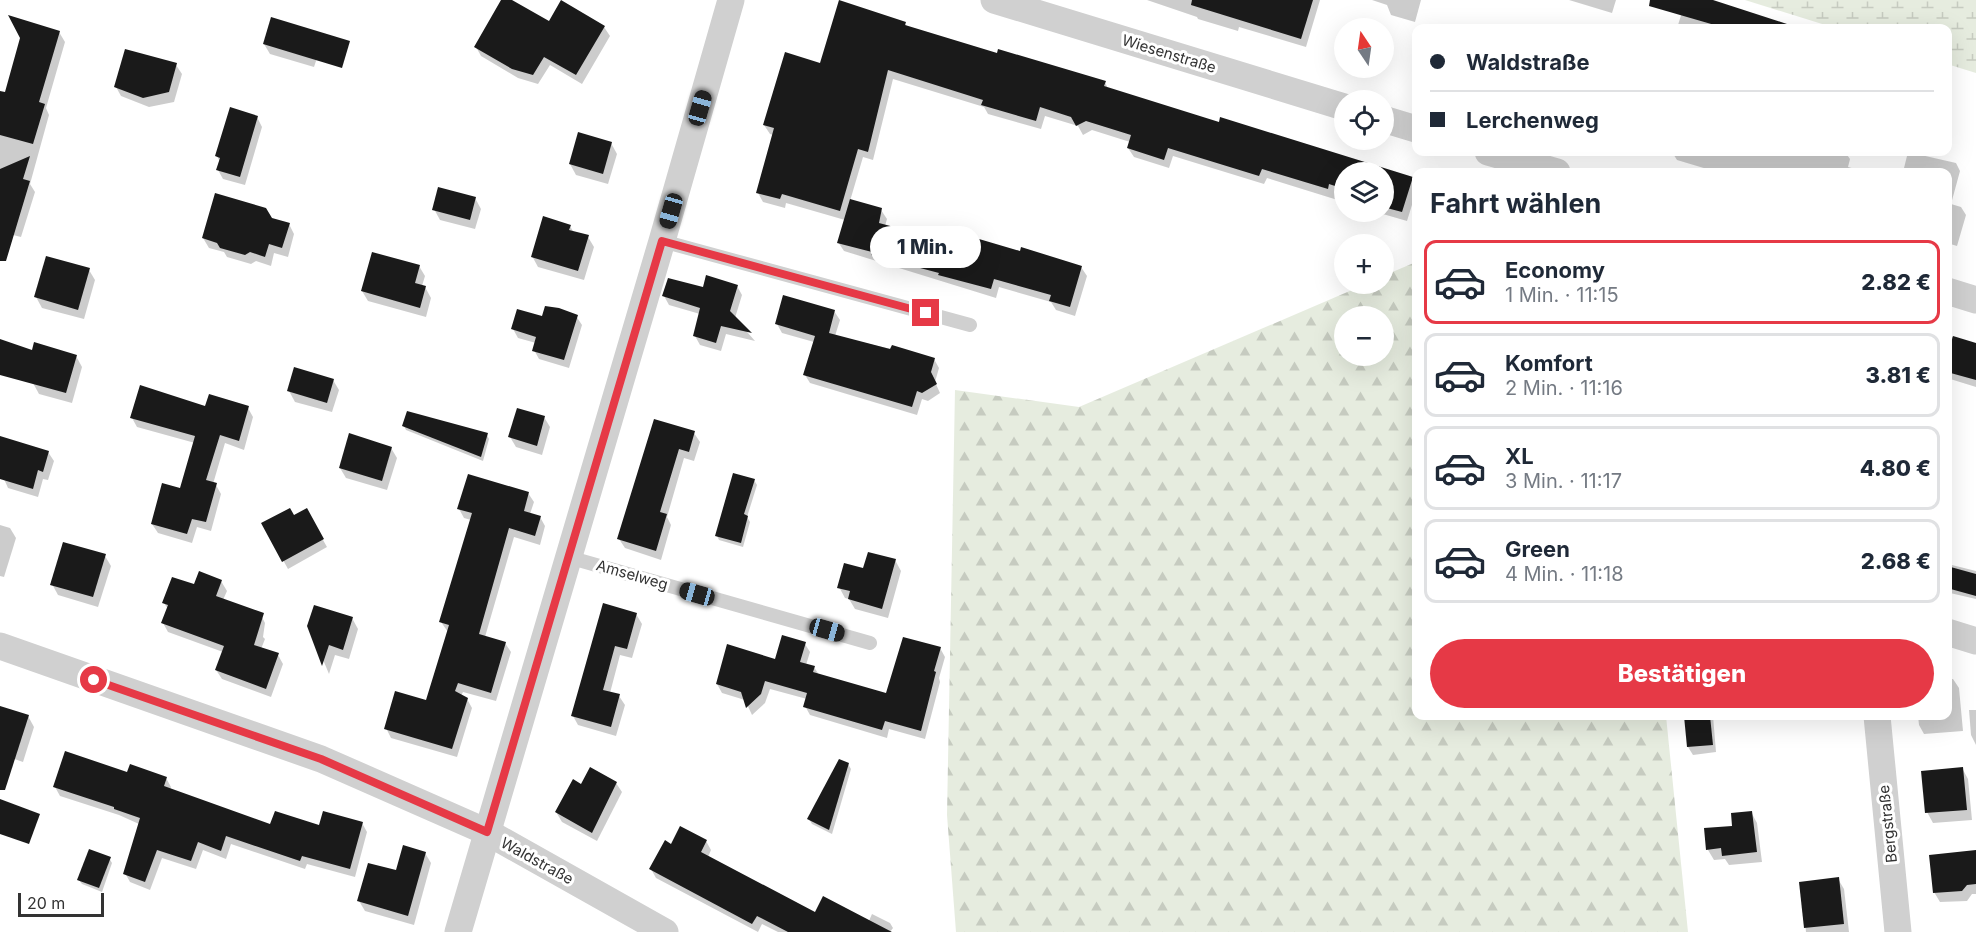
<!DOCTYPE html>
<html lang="de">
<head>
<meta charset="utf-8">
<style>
  :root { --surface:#fff; --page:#f6f6f7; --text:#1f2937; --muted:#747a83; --line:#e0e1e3; --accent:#e63946 }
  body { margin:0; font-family:Inter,sans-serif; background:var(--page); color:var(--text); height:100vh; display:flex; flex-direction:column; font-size:22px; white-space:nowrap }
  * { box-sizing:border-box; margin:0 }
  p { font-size:20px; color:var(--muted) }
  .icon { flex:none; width:33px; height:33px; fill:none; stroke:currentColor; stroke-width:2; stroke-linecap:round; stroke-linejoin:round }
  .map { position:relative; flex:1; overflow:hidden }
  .panel { position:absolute; left:1412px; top:168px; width:540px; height:552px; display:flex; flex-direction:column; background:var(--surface); border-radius:12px; box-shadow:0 6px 24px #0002 }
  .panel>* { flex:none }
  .top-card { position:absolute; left:1412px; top:24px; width:540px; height:132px; border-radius:12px; box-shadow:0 6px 24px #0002; display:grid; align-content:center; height:132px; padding:0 18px; background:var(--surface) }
  .needle { width:39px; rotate:347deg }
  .buttons { position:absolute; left:1334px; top:18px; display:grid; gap:12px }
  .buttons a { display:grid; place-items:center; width:60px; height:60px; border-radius:50%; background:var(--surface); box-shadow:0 6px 24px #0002; font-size:30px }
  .scale { position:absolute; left:18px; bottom:15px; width:86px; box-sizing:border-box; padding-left:6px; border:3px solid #333; border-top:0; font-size:16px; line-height:21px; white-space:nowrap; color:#333; -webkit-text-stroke:4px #fff; paint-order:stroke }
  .end { position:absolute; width:27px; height:27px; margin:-14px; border:8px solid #e63946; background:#fff; box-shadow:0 0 0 3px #fff }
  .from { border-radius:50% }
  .bubble { position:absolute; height:42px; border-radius:21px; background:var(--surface); box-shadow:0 6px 24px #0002; font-size:20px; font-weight:800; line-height:42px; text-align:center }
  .car { position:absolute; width:18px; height:36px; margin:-18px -9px; border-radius:8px; box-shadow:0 0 4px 2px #0007; background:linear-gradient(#222 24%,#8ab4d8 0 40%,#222 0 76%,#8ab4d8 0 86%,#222 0) }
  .top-card b { display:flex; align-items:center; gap:21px; height:57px; font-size:22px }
  .top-card b+b { border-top:2px solid var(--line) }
  .top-card i { width:15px; height:15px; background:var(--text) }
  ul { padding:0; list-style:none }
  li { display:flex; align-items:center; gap:18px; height:84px; margin:0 12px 9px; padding:0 6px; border:3px solid var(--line); border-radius:12px }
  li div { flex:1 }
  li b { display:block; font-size:22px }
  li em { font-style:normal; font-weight:800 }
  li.on { border-color:var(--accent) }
  li>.icon { width:54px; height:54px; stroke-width:1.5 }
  h2 { padding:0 18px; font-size:27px; line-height:72px }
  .action { display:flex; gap:12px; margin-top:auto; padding:12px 18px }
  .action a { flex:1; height:69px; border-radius:36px; background:var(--accent); color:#fff; font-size:24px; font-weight:800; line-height:69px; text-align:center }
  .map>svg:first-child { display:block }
</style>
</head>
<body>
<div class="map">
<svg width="1976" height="932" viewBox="0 0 1976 932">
  <defs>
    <pattern id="forest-firs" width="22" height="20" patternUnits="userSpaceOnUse" patternTransform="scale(1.5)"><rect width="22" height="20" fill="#e6ecdf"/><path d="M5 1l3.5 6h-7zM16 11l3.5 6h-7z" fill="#c6cbc0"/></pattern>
    <pattern id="wetland-marsh" width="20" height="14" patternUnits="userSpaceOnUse" patternTransform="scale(1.5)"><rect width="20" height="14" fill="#e6ecdf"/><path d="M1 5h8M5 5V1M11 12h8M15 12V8" fill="none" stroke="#c6cbc0"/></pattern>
  </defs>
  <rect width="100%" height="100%" fill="#fff"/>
  <path fill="url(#forest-firs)" fill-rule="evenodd" d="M1416 262V716H1666L1688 932H956L947 815 955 390 1079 407 1366 284H1383V276ZM1344 316H1383V356H1344Z"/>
  <path fill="url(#wetland-marsh)" d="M1745 0H1976V73L1947 64V28H1835Z"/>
  <g fill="#0003">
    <path d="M503 0H509L550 23 604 27 610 36 582 84 550 65 538 84 518 78 481 56 476 47Z"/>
    <path d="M1147 0H1320L1306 47 1239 27 1238 31 1198 19 1197 17Z"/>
    <path d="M1372 0H1421L1415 22 1391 15 1387 5Z"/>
    <path d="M1569 0H1616L1612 13Z"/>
    <path d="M1686 0H1709L1737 16 1733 28H1677Z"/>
    <path d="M1777 22 1799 28H1775Z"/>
    <path d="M905 23 907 27 998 55 1105 82 1108 89 1220 124 1412 178 1416 185V192L1407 221 1376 212H1383V172H1344V202L1267 178 1264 184 1173 156 1169 168 1134 157 1128 148 1130 142 1092 130 1083 135 1078 126 1045 116 1041 129 988 114 984 107 893 79 873 160 863 157 850 201 881 210 887 219 885 226 933 239 1021 253 1081 267 1087 276 1075 316 1056 310 1051 302 999 287 996 298 844 251 838 242 845 220 786 203 785 208 763 202 758 193 773 135 770 134 764 125 821 65Z"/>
    <path d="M59 32 65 42 46 108 49 115 30 184 35 192 21 237 13 235 0 241V96L6 94Z"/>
    <path d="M322 43 314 67 270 54 264 44Z"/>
    <path d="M176 65 182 74 174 102 149 107 121 96 116 87Z"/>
    <path d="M257 117 262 127 245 185 223 179 218 170 220 162 217 156Z"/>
    <path d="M611 143 617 154 608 184 576 175 570 164Z"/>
    <path d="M1672 152H1845L1850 159 1848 167 1866 172H1717L1677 160Z"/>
    <path d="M1908 152 1956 163 1960 171 1951 204 1961 207 1966 215 1957 246 1947 243V172H1903Z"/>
    <path d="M475 198 481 209 475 229 440 220 434 209Z"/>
    <path d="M271 219 289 224 294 234 288 257 274 253 271 266 256 261 251 264 227 257 224 252 209 248 203 238Z"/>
    <path d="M570 226 574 233 588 237 594 247 584 280 538 267 532 256Z"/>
    <path d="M419 266 425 276 422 286 425 287 431 298 426 317 368 301 362 291Z"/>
    <path d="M89 270 95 280 84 319 42 308 36 297Z"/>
    <path d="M737 286 742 295 735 318 755 341 726 334 721 351 700 345 695 336 700 314 669 305 664 296 704 288Z"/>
    <path d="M834 311 840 320 835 336 934 359 939 368 935 382 940 393 928 401 922 399 917 415 810 383 805 375 814 342 782 333 777 324Z"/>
    <path d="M576 316 582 325 569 368 539 359 534 350 536 343 518 338 513 329 543 318Z"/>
    <path d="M1947 335 1976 344V387L1947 378Z"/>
    <path d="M76 356 82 367 72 403 39 394 33 383Z"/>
    <path d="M333 380 339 390 332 412 295 402 289 391Z"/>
    <path d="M248 408 253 417 244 450 225 443 213 484 216 485 221 494 211 531 197 527 192 543 158 533 152 524 181 490 195 443 137 427 132 418Z"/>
    <path d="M1947 416 1951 454 1947 455Z"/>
    <path d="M544 417 550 427 542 455 516 447 510 437Z"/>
    <path d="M655 421 694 433 700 442 694 461 684 458 667 517 671 525 661 560 625 548 619 539Z"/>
    <path d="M404 426 487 435 489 439 483 461 406 430Z"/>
    <path d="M0 438 48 452 54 461 48 480 43 479 38 497 8 488 0 470Z"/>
    <path d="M391 448 397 458 387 490 346 478 340 468Z"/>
    <path d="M754 480 757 485 747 517 750 522 743 547 719 540 717 536Z"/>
    <path d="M528 493 534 502 530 514 540 517 545 526 540 545 514 537 485 637 505 643 511 652 496 701 463 692 461 696 467 699 472 708 457 757 391 738 386 728 427 702 448 632 441 622 471 520 464 518 459 509Z"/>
    <path d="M306 510 327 547 288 569 263 524 294 517Z"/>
    <path d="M0 525 10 528 16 538 4 577 0 576Z"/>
    <path d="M1947 539 1950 544 1952 565 1976 571V599L1950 593 1948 588Z"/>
    <path d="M105 556 111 566 98 607 58 595 52 584Z"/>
    <path d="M895 560 901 571 888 618 855 609 849 599 845 598 839 587 864 570Z"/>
    <path d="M221 581 227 591 223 600 260 613 265 623 263 637 265 639 261 649 278 655 283 664 271 697 222 679 216 670 223 652 168 632 163 623 168 609 164 603 195 586Z"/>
    <path d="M604 605 636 614 642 624 632 658 620 655 610 693 619 696 625 705 616 736 578 725 573 716Z"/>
    <path d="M352 618 358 629 349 659 335 655 329 674 309 626Z"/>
    <path d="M805 644 810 652 806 665 814 667 819 675 887 695 940 648 945 657 939 678 940 682 925 739 889 729 887 738 810 715 805 706 807 699 770 689 765 703 752 715 745 700 722 693 717 684 776 660Z"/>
    <path d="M1947 679H1953L1959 688 1963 731 1924 734 1919 725 1918 716H1947Z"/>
    <path d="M0 707 28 716 34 727 23 762 0 754Z"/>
    <path d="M1969 710H1976V745L1971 735Z"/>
    <path d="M1685 716H1713L1716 752 1693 755 1688 747Z"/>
    <path d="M848 764 851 769 832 834 812 824 809 819Z"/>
    <path d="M1962 768 1968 779 1972 820 1933 823 1927 812Z"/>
    <path d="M128 774 166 778 171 787 170 790 271 826 320 827 362 823 367 832 355 877 307 864 305 869 231 844 226 859 203 850 196 869 162 858 150 890 130 882 125 873 139 824 119 815 60 796 55 787Z"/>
    <path d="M616 783 622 792 597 841 562 822 556 812 582 786Z"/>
    <path d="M1751 812 1757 823 1762 862 1729 865 1725 859 1714 860 1708 850 1706 830 1734 827Z"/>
    <path d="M706 841 711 850 708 857 815 914 868 923 872 914 890 923 893 928 890 932H778L762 924 758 932 656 878 651 869 672 846Z"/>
    <path d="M425 853 431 863 414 925 365 911 359 901Z"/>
    <path d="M1976 854V894H1972L1967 901 1940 902 1934 892Z"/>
    <path d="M109 858 112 863 102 892 82 884 79 880Z"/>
    <path d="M1838 879 1844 889 1849 932H1806L1801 883Z"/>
  </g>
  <g fill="#1a1a1a">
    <path d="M501 0H512L549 21 561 0 605 26 576 75 544 57 533 75 512 69 474 47Z"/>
    <path d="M839 0 906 22 905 25 997 53 998 49 1106 81 1104 86 1219 122 1220 117 1413 177 1402 212 1383 207V172H1344V189L1329 184 1328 189 1262 169 1259 176 1168 148 1164 160 1127 148 1131 135 1086 121 1076 126 1071 117 1040 107 1036 121 981 105 983 100 888 70 868 152 858 149 840 211 782 194 780 199 756 193 774 128 763 125 785 52 820 63Z"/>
    <path d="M1192 0H1313L1301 39 1191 5Z"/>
    <path d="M1650 0H1713L1787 24 1786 28H1725L1649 6Z"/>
    <path d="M8 15 60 31 39 102 45 104 33 144 0 135V91L5 92 20 38Z"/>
    <path d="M271 17 350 41 342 68 263 44Z"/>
    <path d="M125 49 177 63 169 92 143 98 114 87Z"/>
    <path d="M230 107 258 116 240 177 216 170 220 158 215 156Z"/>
    <path d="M578 132 612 142 603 174 569 164Z"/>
    <path d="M30 156 23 179 30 181 6 261H0V169Z"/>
    <path d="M438 187 476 197 470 220 432 210Z"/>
    <path d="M215 193 266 208 272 218 290 223 282 248 269 244 265 257 250 252 245 255 220 248 217 243 202 238Z"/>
    <path d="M850 199 882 208 879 223 932 237 935 226 1020 251 1021 247 1082 266 1070 307 1049 301 1051 295 994 279 991 289 938 275 939 273 871 255 872 252 837 243Z"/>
    <path d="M543 216 571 225 569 230 589 235 578 271 531 257Z"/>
    <path d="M372 252 420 265 415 283 426 286 420 308 361 291Z"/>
    <path d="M46 256 90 268 78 310 34 297Z"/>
    <path d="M706 275 738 285 730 311 752 333 721 326 716 343 693 336 700 308 662 296 668 278 703 287Z"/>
    <path d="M783 295 835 310 829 333 890 349 892 345 935 358 931 372 937 384 922 393 917 391 912 407 803 375 815 336 775 324Z"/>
    <path d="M545 306 559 308 578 315 564 360 532 351 536 337 511 329 517 309 542 316Z"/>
    <path d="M1953 336 1976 343V380L1947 372V356Z"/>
    <path d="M0 339 32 350 34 342 77 355 66 393 0 375Z"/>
    <path d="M294 367 334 379 327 403 287 391Z"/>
    <path d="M140 385 205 406 209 394 249 406 239 441 220 435 206 480 217 483 206 522 192 519 187 534 151 524 162 483 180 488 195 436 130 418Z"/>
    <path d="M517 408 545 416 537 446 508 437Z"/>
    <path d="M407 411 488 433 481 457 402 426Z"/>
    <path d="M654 419 695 431 689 452 679 449 660 512 667 514 656 551 617 539Z"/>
    <path d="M349 433 392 447 382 481 339 468Z"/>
    <path d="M0 436 49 451 43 472 38 470 33 489 0 479Z"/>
    <path d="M733 473 755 479 744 514 748 516 741 543 715 536Z"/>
    <path d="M468 474 529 492 524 511 541 516 535 536 509 528 479 634 506 642 491 693 458 683 455 691 468 698 452 749 384 729 395 691 426 700 449 625 439 622 472 513 457 509Z"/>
    <path d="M290 508 294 515 307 508 324 539 282 562 261 523Z"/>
    <path d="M63 542 106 554 93 597 50 585Z"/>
    <path d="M868 552 896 559 882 609 848 599 850 591 837 588 844 563 863 568Z"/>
    <path d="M1947 566 1976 574V596L1947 588Z"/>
    <path d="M199 571 222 580 216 596 264 613 254 645 279 653 266 689 215 670 224 646 161 623 168 605 162 603 172 577 194 584Z"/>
    <path d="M603 603 637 613 627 649 615 646 603 690 620 694 611 727 571 716Z"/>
    <path d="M314 605 353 617 343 650 329 645 322 666 307 626Z"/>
    <path d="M782 635 806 642 800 662 815 666 813 672 886 693 903 637 941 647 934 671 936 672 921 731 885 721 882 730 803 707 807 693 765 681 761 694 746 708 741 692 716 684 727 644 775 659Z"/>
    <path d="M0 706 29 715 5 790H0Z"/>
    <path d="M1684 716H1710L1713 745 1687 747Z"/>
    <path d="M65 751 127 772 130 764 167 777 164 786 270 824 275 811 319 825 323 811 363 822 350 869 302 856 300 861 226 836 221 851 198 842 191 861 157 850 145 882 123 874 140 818 114 809V807L53 787Z"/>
    <path d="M839 759 849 763 829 830 807 819Z"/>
    <path d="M590 767 617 782 592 833 555 812 573 779 581 784Z"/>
    <path d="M1963 767 1967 810 1925 813 1921 771Z"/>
    <path d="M0 799 40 814 29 844 0 834Z"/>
    <path d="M1752 811 1757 852 1722 856 1721 848 1706 850 1704 828 1732 826 1731 813Z"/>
    <path d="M680 826 707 840 701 852 815 912 823 896 892 932H788L757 916 752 924 649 869 665 840 671 844Z"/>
    <path d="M403 845 426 852 408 916 357 901 368 863 396 870Z"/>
    <path d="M89 849 111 857 99 888 77 880Z"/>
    <path d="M1976 850V884L1967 885 1962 891 1933 893 1929 855Z"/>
    <path d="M1839 877 1844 924 1804 928 1799 882Z"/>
  </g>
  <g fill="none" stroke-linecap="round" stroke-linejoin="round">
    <g stroke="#d0d0d0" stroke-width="14">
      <path d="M662 241 970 325"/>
      <path d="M568 557 870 643"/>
    </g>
    <g stroke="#d0d0d0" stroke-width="27">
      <path d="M994 0 1344 107"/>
      <path d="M1383 119 1416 129"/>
      <path d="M1488 152 1557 172"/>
      <path d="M1947 291 1976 300"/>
      <path d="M1947 632 1976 641"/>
      <path d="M0 646 321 759 487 832 665 932"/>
      <path d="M1877 716 1898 932"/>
      <path d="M458 932 662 241 731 0"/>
    </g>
  </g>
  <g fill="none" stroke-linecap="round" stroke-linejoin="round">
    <path stroke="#e63946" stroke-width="8" d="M94 680 321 759 487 832 662 241 926 313"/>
  </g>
  <g text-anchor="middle" stroke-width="6" stroke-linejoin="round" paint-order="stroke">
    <g font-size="15" fill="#333" stroke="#fff">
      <text transform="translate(1169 54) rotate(17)" y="5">Wiesenstraße</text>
      <text transform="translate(632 575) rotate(16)" y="5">Amselweg</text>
      <text transform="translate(1888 824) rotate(-96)" y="5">Bergstraße</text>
      <text transform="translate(537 861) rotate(29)" y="5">Waldstraße</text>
    </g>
  </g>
</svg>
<div class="buttons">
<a><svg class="needle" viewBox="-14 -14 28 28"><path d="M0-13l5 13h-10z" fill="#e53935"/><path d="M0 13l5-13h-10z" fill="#747a83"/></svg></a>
<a><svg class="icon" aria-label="locate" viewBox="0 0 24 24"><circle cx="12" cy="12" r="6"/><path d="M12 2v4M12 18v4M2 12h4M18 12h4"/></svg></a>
<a><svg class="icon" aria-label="layers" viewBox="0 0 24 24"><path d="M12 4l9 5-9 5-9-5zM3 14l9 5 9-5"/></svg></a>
<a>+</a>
<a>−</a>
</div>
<div class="scale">20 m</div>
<i class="end from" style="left:94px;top:680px"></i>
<i class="end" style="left:926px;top:313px"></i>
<div class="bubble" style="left:870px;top:226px;width:111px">1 Min.</div>
<i class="car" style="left:700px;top:108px;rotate:16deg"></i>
<i class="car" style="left:671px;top:211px;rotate:196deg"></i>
<i class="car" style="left:697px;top:594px;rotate:286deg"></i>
<i class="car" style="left:827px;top:630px;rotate:106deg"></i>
<div class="top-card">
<b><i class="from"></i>Waldstraße</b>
<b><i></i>Lerchenweg</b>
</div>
<section class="panel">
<h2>Fahrt wählen</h2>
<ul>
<li class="on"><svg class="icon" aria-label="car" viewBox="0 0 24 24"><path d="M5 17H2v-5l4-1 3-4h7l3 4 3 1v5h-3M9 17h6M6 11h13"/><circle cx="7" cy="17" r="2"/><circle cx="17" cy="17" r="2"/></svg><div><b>Economy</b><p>1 Min. · 11:15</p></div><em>2.82 €</em></li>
<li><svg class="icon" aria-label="car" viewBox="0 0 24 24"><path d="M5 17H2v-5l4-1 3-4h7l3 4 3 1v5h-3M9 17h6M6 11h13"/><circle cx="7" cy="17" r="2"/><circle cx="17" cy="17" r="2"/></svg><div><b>Komfort</b><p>2 Min. · 11:16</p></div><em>3.81 €</em></li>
<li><svg class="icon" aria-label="car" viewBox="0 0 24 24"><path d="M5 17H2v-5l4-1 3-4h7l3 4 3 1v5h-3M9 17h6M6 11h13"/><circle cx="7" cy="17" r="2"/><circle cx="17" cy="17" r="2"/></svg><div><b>XL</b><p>3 Min. · 11:17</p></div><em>4.80 €</em></li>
<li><svg class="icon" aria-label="car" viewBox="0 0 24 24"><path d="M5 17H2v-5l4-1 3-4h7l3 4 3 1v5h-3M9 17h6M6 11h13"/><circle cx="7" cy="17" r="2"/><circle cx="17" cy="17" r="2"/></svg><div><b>Green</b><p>4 Min. · 11:18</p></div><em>2.68 €</em></li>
</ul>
<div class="action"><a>Bestätigen</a></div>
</section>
</div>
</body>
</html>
